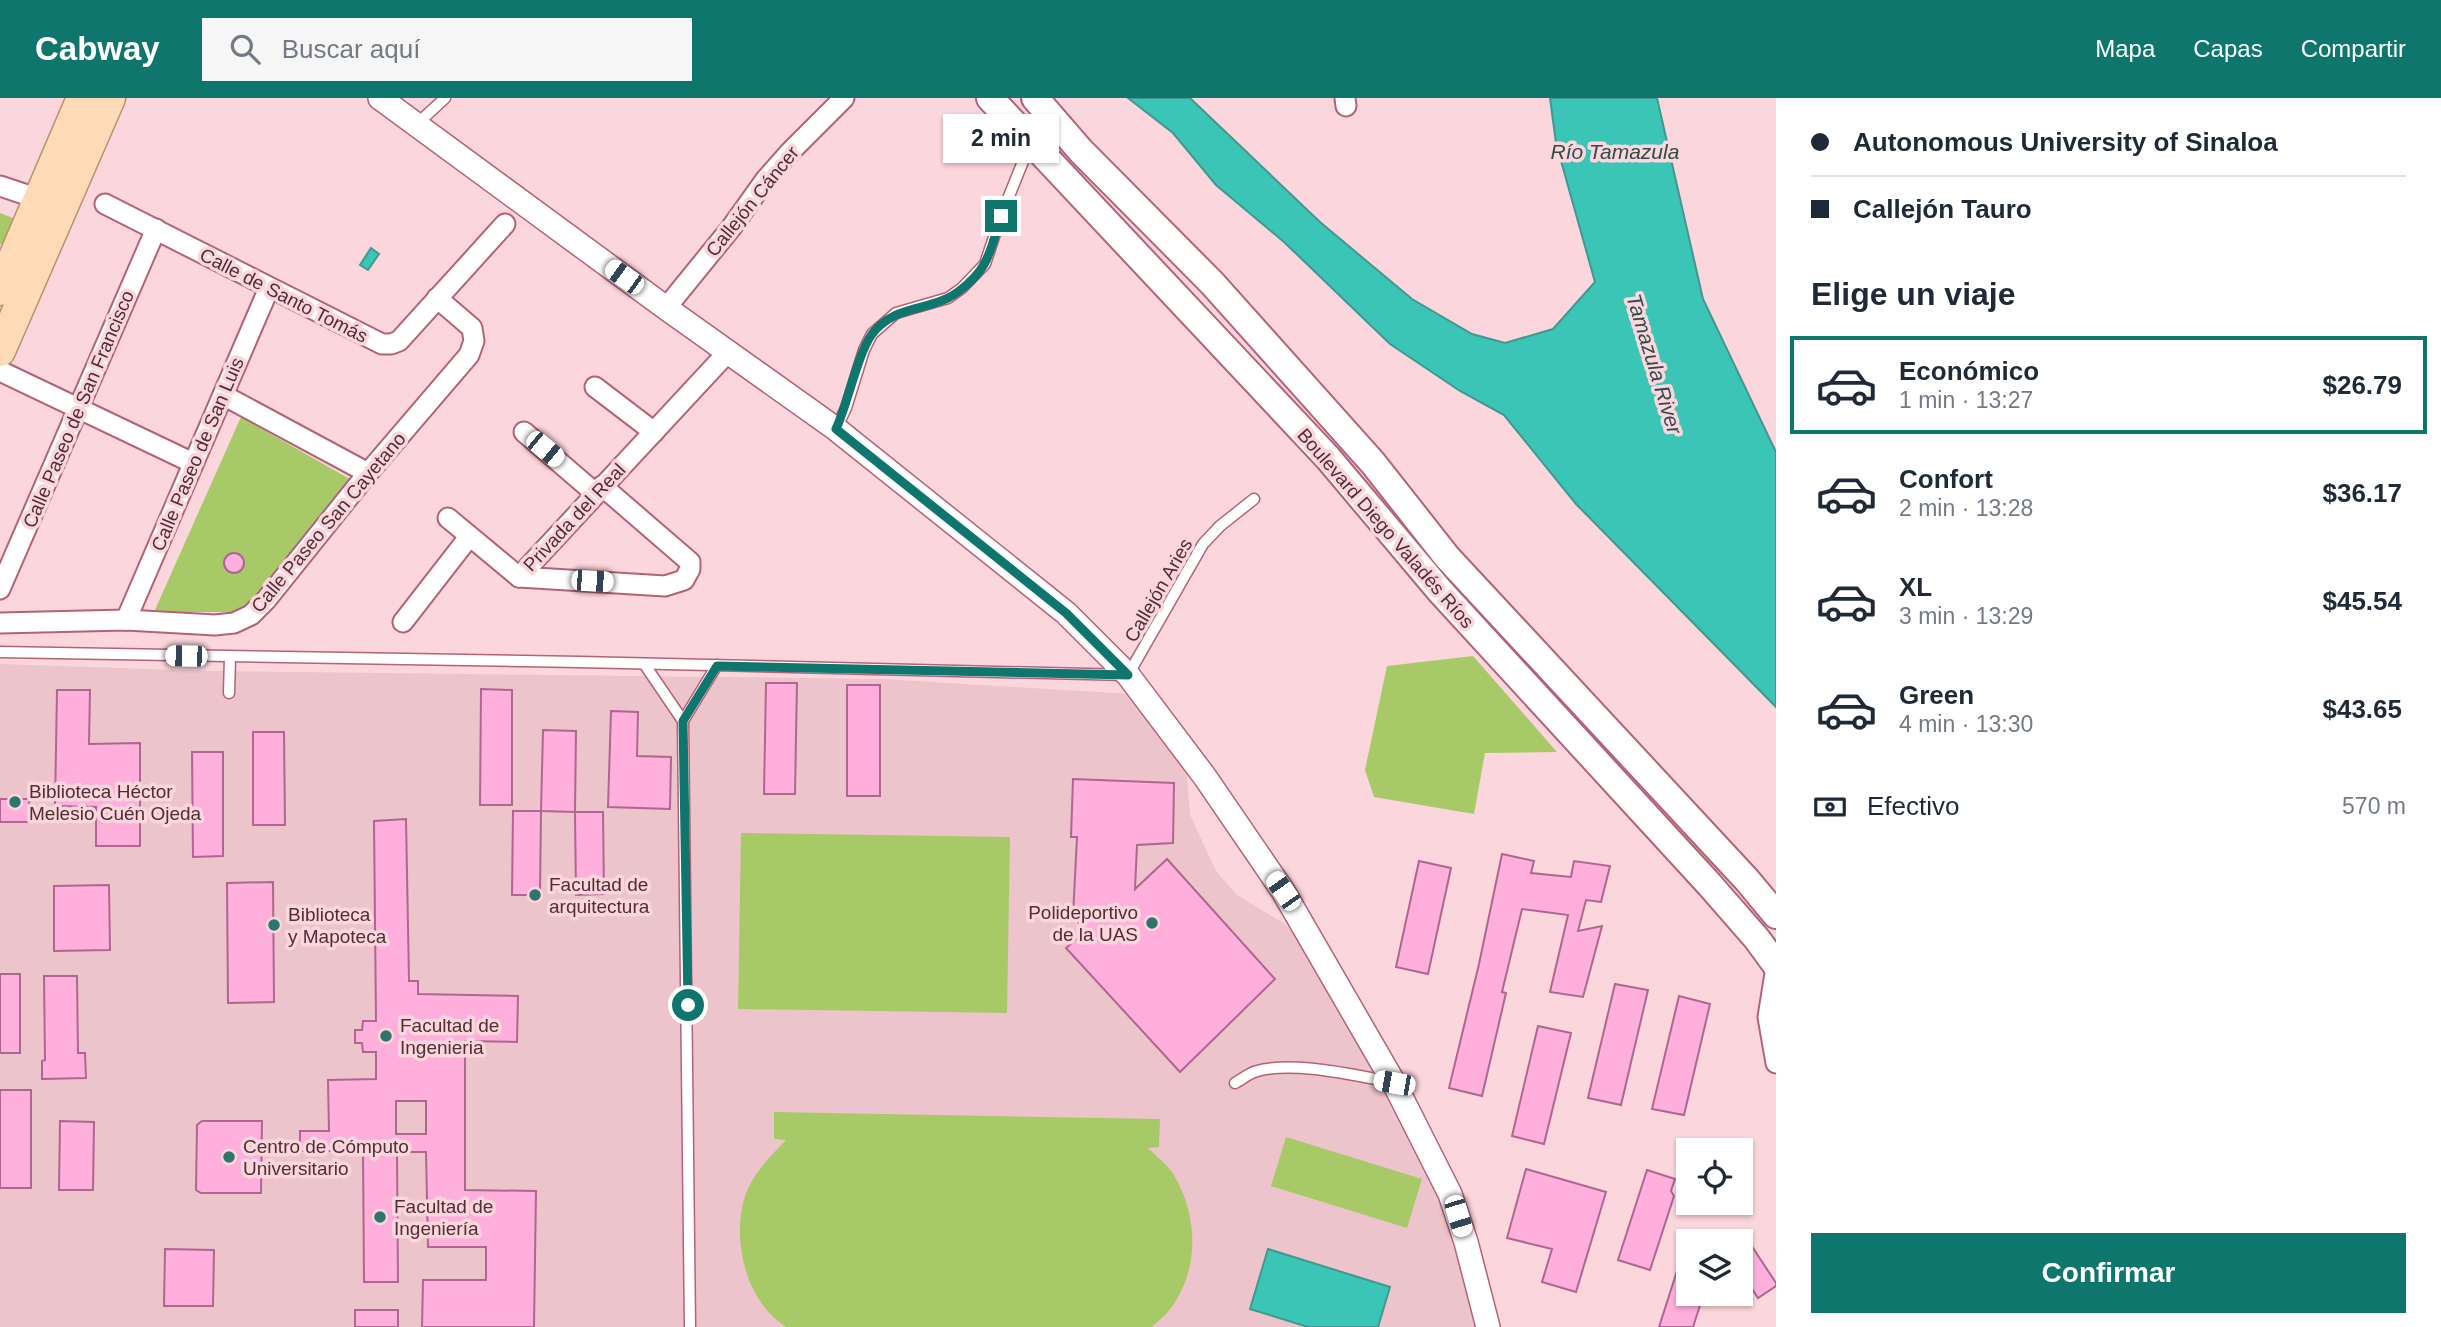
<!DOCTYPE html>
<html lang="es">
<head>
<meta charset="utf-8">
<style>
  :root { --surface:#fff; --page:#f6f6f7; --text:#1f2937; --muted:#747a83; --line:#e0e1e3; --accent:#0f766e }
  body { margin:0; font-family:Helvetica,sans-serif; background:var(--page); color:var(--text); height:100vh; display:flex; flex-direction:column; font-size:26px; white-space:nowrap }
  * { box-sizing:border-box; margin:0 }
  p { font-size:23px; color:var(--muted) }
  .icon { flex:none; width:38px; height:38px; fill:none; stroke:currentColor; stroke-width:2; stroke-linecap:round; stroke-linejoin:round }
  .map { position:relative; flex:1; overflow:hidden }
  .sheet { display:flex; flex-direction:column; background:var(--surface); width:665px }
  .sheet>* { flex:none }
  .hud { display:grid; align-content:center; height:154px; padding:0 35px; background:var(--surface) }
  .buttons { position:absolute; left:1676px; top:1040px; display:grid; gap:14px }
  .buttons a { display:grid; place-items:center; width:77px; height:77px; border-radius:0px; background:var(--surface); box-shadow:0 2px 5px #0004; font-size:35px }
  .end { position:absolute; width:32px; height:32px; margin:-16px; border:9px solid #0f766e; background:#fff; box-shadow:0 0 0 4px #fff }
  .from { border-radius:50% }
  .bubble { position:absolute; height:49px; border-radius:0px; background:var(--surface); box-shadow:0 2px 5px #0004; font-size:23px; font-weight:600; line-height:49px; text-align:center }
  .car { position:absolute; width:21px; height:42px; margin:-21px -10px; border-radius:9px; box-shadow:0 0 5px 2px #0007; background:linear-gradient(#fff 24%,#345 0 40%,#fff 0 76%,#345 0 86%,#fff 0) }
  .hud b { display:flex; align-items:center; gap:24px; height:66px; font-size:26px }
  .hud b+b { border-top:2px solid var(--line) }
  .hud i { width:18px; height:18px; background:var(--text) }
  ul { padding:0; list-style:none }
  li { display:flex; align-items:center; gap:21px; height:98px; margin:0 14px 10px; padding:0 21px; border:4px solid transparent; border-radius:0px }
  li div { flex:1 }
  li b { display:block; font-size:26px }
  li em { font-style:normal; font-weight:600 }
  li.on { border-color:var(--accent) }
  li>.icon { width:63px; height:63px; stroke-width:1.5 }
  h2 { padding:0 35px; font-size:32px; line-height:84px }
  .pay { display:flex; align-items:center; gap:18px; height:77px; padding:0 35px; font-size:26px }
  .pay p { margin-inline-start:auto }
  .cta { display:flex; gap:14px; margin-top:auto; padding:14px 35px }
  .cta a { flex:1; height:80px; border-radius:0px; background:var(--accent); color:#fff; font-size:28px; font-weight:600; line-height:80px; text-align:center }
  header { display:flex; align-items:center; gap:42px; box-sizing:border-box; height:98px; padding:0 35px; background:var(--accent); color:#fff }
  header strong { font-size:33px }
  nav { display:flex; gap:38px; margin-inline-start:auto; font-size:24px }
  .search { width:490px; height:63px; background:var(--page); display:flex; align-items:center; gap:18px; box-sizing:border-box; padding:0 24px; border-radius:0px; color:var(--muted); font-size:26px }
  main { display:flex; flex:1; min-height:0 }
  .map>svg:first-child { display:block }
</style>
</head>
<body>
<header>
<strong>Cabway</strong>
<div class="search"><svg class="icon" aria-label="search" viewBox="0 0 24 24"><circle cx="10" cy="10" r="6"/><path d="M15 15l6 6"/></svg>Buscar aquí</div>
<nav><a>Mapa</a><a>Capas</a><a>Compartir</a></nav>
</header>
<main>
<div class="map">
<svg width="1776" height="1229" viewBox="0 0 1776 1229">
  <rect width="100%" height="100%" fill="#fcd6dd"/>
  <path fill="#edc4cc" d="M0 566 212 573 883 581 1131 596 1186 666 1190 717 1216 773 1237 797 1285 826 1296 839 1422 1055 1444 1112 1477 1229H0Z"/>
  <g fill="#a8c968">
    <path d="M0 115 26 125 16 149 0 146Z"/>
    <path d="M241 319 355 384 244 514H154Z"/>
    <path d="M1473 558 1557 654 1485 655 1474 716 1374 699 1365 672 1387 568Z"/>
    <path d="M741 735 1010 739 1007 915 738 911Z"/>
    <path d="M774 1014 1160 1021 1159 1049 1148 1050C1156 1058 1168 1067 1174 1077 1198 1118 1200 1170 1171 1210 1166 1217 1158 1223 1152 1229H786C746 1204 731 1142 745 1098 753 1075 770 1059 786 1042L774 1041Z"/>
    <path d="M1286 1039 1422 1081 1407 1130 1271 1088Z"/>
  </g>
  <g fill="#3ac5b6" stroke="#419890" stroke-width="2">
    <path d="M1128 0H1190L1320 124 1412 201 1472 236 1505 245 1553 231 1595 184 1556 45 1550 0H1657L1703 201 1776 354V609L1576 406 1504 317 1460 293 1390 246 1284 144 1216 87 1173 35Z"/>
    <path d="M371 150 379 156 368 172 360 167Z"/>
    <path d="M1268 1151 1390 1189 1378 1229H1308L1250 1211Z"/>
  </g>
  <g fill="#feafdc" stroke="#af6690" stroke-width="2" fill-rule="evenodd">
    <circle cx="234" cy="465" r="10"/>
    <path d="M766 585H797L795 696H764Z"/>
    <rect x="847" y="587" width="33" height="111"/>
    <path d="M481 591 512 592V707H480Z"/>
    <path d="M57 592H90L89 646 140 645V748H96V709L55 708Z"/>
    <path d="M611 613 638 614 637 658 671 659 670 711 608 709Z"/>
    <path d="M543 632 576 633 575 714 541 713Z"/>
    <path d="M253 634H284L285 727H253Z"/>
    <path d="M192 654H223V758L193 759Z"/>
    <path d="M1073 681 1174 685 1173 745 1137 747 1135 791 1167 761 1275 881 1180 974 1066 850 1086 833 1073 818 1077 739H1071Z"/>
    <path d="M0 701H29L30 724H0Z"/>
    <path d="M513 713H541L540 797H512Z"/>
    <path d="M575 714H603L604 796 576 797Z"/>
    <path d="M406 721 409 883H418V896L518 898 517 944 465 943V1092L536 1093 534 1229H422L423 1182H486V1149H428L426 1054H397L398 1184H364L363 1053H300V1033H329L328 982 376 981V954H363L362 945H355V932H362L363 923H376L374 723ZM396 1003H426V1036H396Z"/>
    <path d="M1502 756 1534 763 1531 775 1571 779 1574 763 1610 768 1601 804 1586 802 1578 833 1602 828 1583 899 1550 894 1568 817 1522 811 1502 894 1506 895 1482 998 1449 990 1479 866Z"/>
    <path d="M1419 763 1451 770 1428 876 1396 869Z"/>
    <path d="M273 784 274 904 228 905 227 785Z"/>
    <path d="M109 787 110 852 54 853V788Z"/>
    <rect x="0" y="876" width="20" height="79"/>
    <path d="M44 878H77L78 955H85L86 980 42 981V963L45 962Z"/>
    <path d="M1615 886 1648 892 1621 1007 1588 1000Z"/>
    <path d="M1679 898 1710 906 1684 1017 1652 1011Z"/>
    <path d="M1538 928 1571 935 1544 1046 1512 1038Z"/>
    <rect x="0" y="992" width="31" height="98"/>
    <path d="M60 1023 94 1024 93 1092H59Z"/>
    <path d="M202 1023H262L261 1095H201L196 1092 197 1027Z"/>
    <path d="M1526 1071 1606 1094 1576 1194 1542 1184 1552 1151 1507 1140Z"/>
    <path d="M1647 1072 1675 1081 1671 1093 1674 1098 1650 1172 1618 1162Z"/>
    <path d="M1686 1145H1689V1195H1704L1693 1229H1659Z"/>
    <path d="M1753 1150 1776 1185V1188L1758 1200 1741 1174V1158Z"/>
    <path d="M165 1151 214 1152 213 1208H164Z"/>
    <rect x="355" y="1212" width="43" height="17"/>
  </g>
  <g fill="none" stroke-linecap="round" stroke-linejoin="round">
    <defs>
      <g id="service">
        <path d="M417 26 445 0"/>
        <path d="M836 331 846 310 864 252 872 236 896 215 948 200 962 190 985 166 1001 118 1030 46"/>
        <path d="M0 554 580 564 1128 577 1203 446 1220 428 1254 401"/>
        <path d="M645 567 683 623"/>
        <path d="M229 595 230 559"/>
        <path d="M1235 985C1241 982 1248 976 1254 974 1291 962 1353 977 1391 984"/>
        <path d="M690 1229 683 623 717 567"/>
      </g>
      <g id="minor">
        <path d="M1345 0 1346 8"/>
        <path d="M0 88 39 101"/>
        <path d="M105 106 382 246H391L399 243 505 126"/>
        <path d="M666 210 731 130 766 81 789 55 844 0"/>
        <path d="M0 273 193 365"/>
        <path d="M595 289 654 334"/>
        <path d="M223 297 368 375"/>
        <path d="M524 334 595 395"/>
        <path d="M448 420 519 479"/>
        <path d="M519 479 728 254"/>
        <path d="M519 479 665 488 684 482 690 471V464L602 388"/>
        <path d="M0 491 156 131"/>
        <path d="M126 522 269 190"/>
        <path d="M403 524 469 439"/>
        <path d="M0 525 126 522 215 527 234 525 251 517 266 502 368 375 469 257 474 243 472 230 437 200"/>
        <path d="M1776 869 1768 919 1776 965"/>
      </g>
      <path id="tertiary" d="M380 0 666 210 836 331 1066 515 1128 577 1205 679 1283 793 1394 985 1450 1096 1466 1144 1488 1229"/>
      <g id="secondary">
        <path d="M990 0 1328 360 1440 493 1709 786 1757 841 1776 867"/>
        <path d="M1035 0 1081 53 1212 185 1373 365 1447 459 1747 782 1776 817"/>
      </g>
      <g id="primary">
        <path d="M0 192 82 0"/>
        <path d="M0 253 110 0"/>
      </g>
    </defs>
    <use href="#service" stroke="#b46277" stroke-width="13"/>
    <use href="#minor" stroke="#b46277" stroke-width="23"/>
    <use href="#tertiary" stroke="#b46277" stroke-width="26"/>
    <use href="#secondary" stroke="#b46277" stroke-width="30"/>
    <use href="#primary" stroke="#c18e6a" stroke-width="33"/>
    <use href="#service" stroke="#fff" stroke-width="10"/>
    <use href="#minor" stroke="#fff" stroke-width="19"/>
    <use href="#tertiary" stroke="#fff" stroke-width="23"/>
    <use href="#secondary" stroke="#fff" stroke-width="26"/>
    <use href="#primary" stroke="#fedab6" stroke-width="30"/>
  </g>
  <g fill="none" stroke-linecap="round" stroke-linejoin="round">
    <path stroke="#0f766e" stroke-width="9" d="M688 907 683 623 717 568 1128 577 1066 515 836 331C848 305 857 257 872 236 893 209 921 213 948 200 960 194 976 180 983 168 992 154 996 133 1001 118"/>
  </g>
  <g fill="#2e756d" stroke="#fcd6dd" stroke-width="2.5">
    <circle cx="15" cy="704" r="7"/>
    <circle cx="535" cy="797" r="7"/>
    <circle cx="1152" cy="825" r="7"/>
    <circle cx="274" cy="827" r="7"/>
    <circle cx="386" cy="938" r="7"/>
    <circle cx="229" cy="1059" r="7"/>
    <circle cx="380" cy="1119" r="7"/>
  </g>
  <g text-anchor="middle" stroke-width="7" stroke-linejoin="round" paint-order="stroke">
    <g font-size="19" fill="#512e36" stroke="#fcd6dd">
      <text transform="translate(752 103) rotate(-51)" y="7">Callejón Cáncer</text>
      <text transform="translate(284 197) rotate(27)" y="7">Calle de Santo Tomás</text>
      <text transform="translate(78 311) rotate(-67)" y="7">Calle Paseo de San Francisco</text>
      <text transform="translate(197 356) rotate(-67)" y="7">Calle Paseo de San Luis</text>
      <text transform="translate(574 419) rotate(-47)" y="7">Privada del Real</text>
      <text transform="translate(328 424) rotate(-50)" y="7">Calle Paseo San Cayetano</text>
      <text transform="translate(1386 430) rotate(49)" y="7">Boulevard Diego Valadés Ríos</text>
      <text transform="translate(1158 492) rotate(-60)" y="7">Callejón Aries</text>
    </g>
    <g font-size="19" fill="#512e36" stroke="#fcd6dd" text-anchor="start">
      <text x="29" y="700">Biblioteca Héctor<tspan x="29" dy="22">Melesio Cuén Ojeda</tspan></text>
      <text x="549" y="793">Facultad de<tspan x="549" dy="22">arquitectura</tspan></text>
      <text x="1138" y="821" text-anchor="end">Polideportivo<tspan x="1138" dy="22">de la UAS</tspan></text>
      <text x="288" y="823">Biblioteca<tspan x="288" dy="22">y Mapoteca</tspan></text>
      <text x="400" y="934">Facultad de<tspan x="400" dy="22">Ingenieria</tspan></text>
      <text x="243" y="1055">Centro de Cómputo<tspan x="243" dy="22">Universitario</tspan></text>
      <text x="394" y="1115">Facultad de<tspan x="394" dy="22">Ingeniería</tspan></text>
    </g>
    <g font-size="21" font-style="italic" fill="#2f4c48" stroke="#fcd6dd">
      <text x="1615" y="61">Río Tamazula</text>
      <text transform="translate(1654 266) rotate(73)" y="7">Tamazula River</text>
    </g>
  </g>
</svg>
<div class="buttons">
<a><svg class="icon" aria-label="locate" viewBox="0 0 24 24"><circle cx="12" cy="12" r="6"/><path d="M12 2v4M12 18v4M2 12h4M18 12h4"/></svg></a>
<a><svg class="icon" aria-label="layers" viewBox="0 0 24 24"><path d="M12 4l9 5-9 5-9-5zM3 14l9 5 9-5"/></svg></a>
</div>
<i class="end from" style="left:688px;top:907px"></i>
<i class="end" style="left:1001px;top:118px"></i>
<div class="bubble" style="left:943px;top:16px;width:116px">2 min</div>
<i class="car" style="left:624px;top:179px;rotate:306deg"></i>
<i class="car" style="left:545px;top:351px;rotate:130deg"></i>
<i class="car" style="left:592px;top:483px;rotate:93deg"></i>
<i class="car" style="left:186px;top:558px;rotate:271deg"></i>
<i class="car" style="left:1283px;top:793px;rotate:325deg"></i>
<i class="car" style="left:1394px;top:985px;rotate:280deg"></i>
<i class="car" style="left:1458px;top:1118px;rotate:163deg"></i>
</div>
<section class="sheet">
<div class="hud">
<b><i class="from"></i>Autonomous University of Sinaloa</b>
<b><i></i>Callejón Tauro</b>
</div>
<h2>Elige un viaje</h2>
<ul>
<li class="on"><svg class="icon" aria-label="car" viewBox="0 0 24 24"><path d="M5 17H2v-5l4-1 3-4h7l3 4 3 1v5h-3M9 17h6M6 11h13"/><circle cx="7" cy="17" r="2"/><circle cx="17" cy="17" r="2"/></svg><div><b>Económico</b><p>1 min · 13:27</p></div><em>$26.79</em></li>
<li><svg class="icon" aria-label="car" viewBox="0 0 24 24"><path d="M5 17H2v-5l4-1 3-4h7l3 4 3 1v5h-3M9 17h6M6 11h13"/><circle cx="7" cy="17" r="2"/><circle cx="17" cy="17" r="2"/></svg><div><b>Confort</b><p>2 min · 13:28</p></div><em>$36.17</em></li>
<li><svg class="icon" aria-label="car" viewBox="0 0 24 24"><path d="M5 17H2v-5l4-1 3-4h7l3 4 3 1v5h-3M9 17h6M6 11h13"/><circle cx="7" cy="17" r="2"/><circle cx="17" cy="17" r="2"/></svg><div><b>XL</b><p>3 min · 13:29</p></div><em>$45.54</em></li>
<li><svg class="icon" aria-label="car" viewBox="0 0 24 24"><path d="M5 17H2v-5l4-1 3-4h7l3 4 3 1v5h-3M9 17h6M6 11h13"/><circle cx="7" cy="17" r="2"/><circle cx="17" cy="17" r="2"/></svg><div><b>Green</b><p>4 min · 13:30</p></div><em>$43.65</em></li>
</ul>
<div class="pay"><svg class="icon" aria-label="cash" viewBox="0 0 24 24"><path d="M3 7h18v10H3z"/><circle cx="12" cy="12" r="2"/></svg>Efectivo<p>570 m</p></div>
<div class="cta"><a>Confirmar</a></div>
</section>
</main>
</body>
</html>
